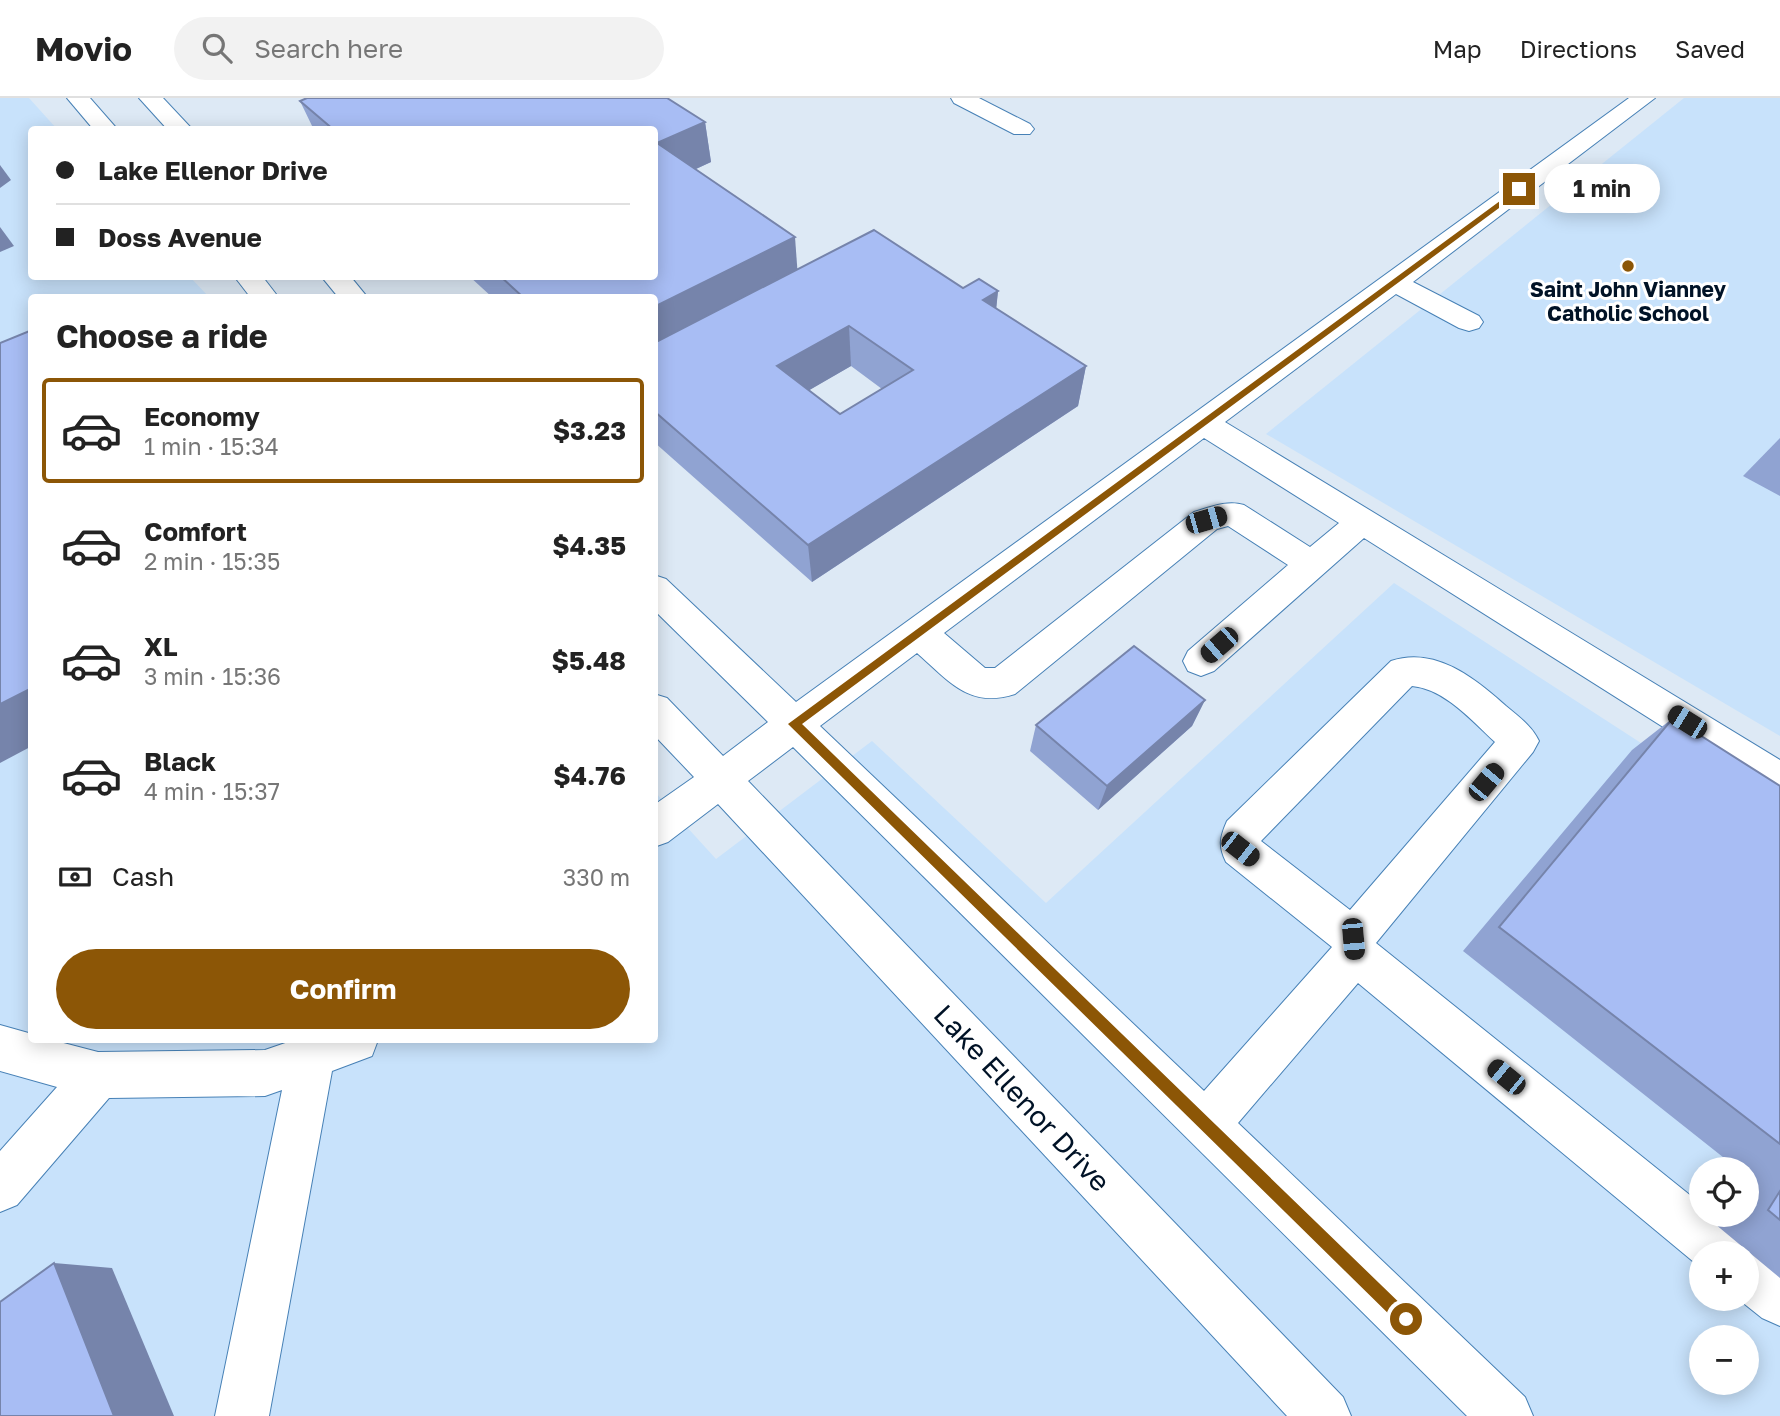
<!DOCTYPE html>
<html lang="en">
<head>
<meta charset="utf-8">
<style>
  :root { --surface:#fff; --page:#f2f2f2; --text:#222; --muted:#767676; --line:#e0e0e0; --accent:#8c5606 }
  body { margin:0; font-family:"Golos Text",sans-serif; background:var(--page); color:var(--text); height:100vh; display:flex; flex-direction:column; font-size:26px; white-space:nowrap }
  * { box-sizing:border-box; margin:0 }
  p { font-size:23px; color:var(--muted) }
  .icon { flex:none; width:38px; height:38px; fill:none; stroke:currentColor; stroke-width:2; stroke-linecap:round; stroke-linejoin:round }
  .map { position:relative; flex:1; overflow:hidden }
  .side { position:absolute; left:28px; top:196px; width:630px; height:749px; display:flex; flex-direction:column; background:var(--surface); border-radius:7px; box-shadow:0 4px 18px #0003 }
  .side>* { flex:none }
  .banner { position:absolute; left:28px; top:28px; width:630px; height:154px; border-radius:7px; box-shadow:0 4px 18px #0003; display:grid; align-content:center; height:154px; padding:0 28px; background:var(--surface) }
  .tools { position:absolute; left:1689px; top:1059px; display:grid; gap:14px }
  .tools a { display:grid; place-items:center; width:70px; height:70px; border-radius:50%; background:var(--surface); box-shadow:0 4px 18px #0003; font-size:35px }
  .end { position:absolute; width:32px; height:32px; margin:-16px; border:9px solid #8c5606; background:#fff; box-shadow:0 0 0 4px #fff }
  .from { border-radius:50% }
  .bubble { position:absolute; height:49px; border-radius:24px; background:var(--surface); box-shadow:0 4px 18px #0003; font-size:23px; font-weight:700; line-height:49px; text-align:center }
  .car { position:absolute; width:21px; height:42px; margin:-21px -10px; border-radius:9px; box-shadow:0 0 5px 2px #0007; background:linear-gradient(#222 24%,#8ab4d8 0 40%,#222 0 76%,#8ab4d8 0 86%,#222 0) }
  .banner b { display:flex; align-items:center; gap:24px; height:66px; font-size:26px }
  .banner b+b { border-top:2px solid var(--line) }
  .banner i { width:18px; height:18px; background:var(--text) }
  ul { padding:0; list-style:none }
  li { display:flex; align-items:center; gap:21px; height:105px; margin:0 14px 10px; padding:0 14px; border:4px solid transparent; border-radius:7px }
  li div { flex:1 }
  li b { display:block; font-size:26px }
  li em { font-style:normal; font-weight:700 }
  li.selected { border-color:var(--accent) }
  li>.icon { width:63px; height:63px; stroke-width:1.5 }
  h2 { padding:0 28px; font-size:32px; line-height:84px }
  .pay { display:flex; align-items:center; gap:18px; height:77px; padding:0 28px; font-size:26px }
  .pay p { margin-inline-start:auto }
  .primary-button { display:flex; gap:14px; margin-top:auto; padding:14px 28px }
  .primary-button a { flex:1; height:80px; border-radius:42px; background:var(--accent); color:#fff; font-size:28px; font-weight:700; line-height:80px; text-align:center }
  header { display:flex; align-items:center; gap:42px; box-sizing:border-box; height:98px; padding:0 35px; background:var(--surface); border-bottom:2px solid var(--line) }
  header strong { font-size:33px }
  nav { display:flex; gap:38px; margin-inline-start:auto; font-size:24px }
  .search { width:490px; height:63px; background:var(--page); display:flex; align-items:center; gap:18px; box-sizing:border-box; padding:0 24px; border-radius:38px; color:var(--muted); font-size:26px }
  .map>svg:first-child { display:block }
</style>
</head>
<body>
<header>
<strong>Movio</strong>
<div class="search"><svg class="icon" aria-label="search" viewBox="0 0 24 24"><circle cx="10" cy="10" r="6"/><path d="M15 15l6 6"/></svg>Search here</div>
<nav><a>Map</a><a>Directions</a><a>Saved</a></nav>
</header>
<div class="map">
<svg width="1780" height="1318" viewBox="0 0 1780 1318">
  <rect width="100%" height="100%" fill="#dde9f5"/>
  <g fill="#c8e2fb" fill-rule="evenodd">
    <path d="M0 0H29L57 31 32 32V178L190 179 209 199 32 200V942H654L655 694 716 761 872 643 1046 805 1394 485 1780 735V1318H0ZM1701 1071H1746V1116H1701ZM1701 1155H1746V1200H1701ZM1701 1239H1746V1284H1701Z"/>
    <path d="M1684 0H1780V638L1266 336Z"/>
  </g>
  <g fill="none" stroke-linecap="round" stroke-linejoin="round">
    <defs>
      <g id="minor">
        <path d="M67 0H90L118 32H94Z"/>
        <path d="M139 0H163L193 32H168Z"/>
        <path d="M951 0H979L1030 26 1034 31 1030 36H1014L954 5Z"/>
        <path d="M1629 0H1655L1413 184 1479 218 1483 224 1479 230 1469 233 1459 230 1396 196 1225 324 1780 662V699L1766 694 1364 440 1214 573 1201 578 1188 573 1183 563 1188 553 1288 467 1228 428 1217 431 1015 596C969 611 949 583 917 555L820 628 1204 993 1332 849 1226 764C1218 748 1220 739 1227 723L1391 563C1435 548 1475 580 1506 608 1519 619 1532 628 1539 643L1533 654 1376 845 1701 1106V1116C1721 1116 1738 1132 1745 1150L1764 1157 1780 1170V1228L1762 1220 1737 1200H1746V1155H1701V1170L1358 885 1238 1025 1525 1299 1533 1318H1467L793 649 748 683 1343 1299 1351 1318H1287L718 706 668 744 654 749V707L694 679 654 637V596L667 600 723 658 768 624 654 512V477L666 481 796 604ZM1204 340 1339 425 1310 449 1244 407C1227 402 1211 409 1194 414L995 570H985L944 535ZM1412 588C1445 591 1472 623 1495 644L1350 812 1261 743Z"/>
        <path d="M234 178H262L279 200H251Z"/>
        <path d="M321 178H350L368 200H339Z"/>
        <path d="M0 927 32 936V942H52L98 954 265 952 294 942H378L372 958 332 973 269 1318H215L282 992 265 998 109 1000 17 1107 0 1114V1053L57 989 0 973Z"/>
      </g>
    </defs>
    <use href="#minor" stroke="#4781b6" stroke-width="2"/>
    <use href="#minor" fill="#fff" fill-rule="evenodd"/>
  </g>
  <g fill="#90a3d2" fill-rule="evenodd">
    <path d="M300 3 705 24 711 64 696 71 798 171 998 193 996 210 1086 268 1078 308 812 484 654 344V200H493L469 178H654V32H314ZM851 268 882 291 840 316 809 292Z"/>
    <path d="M1780 340V398L1743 378Z"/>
    <path d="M1205 602 1192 628 1098 712 1030 653 1036 627Z"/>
    <path d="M1673 620 1780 688V1180L1709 1121 1712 1116H1746V1071H1738L1463 853 1632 652Z"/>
  </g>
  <g fill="#7684ab">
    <path d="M705 24 711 64 665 85 657 45Z"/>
    <path d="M0 67 11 82 0 90Z"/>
    <path d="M0 129 14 148 0 154Z"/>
    <path d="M795 139 798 180 654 255V209Z"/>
    <path d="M998 193 994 233 983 202Z"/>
    <path d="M849 228 851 268 782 308 777 268Z"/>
    <path d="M1086 268 1078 308 812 484 808 447Z"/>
    <path d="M32 590V648L0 665V606Z"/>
    <path d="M1205 602 1192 628 1098 712 1107 688Z"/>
    <path d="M54 1165 112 1170 174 1318H114Z"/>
  </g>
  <g fill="#a8bdf4" stroke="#7684ab" stroke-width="2" fill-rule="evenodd">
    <path d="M307 0H667L705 24 657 45 795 139 654 209V200H524L500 178H654V32H334L300 3Z"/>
    <path d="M874 132 963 190 979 181 998 193 983 202 1086 268 808 447 654 313V245ZM849 228 913 272 840 316 777 268Z"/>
    <path d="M32 232V590L0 606V245Z"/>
    <path d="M1134 548 1205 602 1107 688 1036 627Z"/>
    <path d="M1673 620 1780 688V1046L1499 829Z"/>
    <path d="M1780 1093V1122L1768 1112Z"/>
    <path d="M54 1165 114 1318H0V1204Z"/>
  </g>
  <path fill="#8c5606" d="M1519 89 1522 93 802 626 1411 1216 1413 1221 1411 1227 1406 1229 1400 1227 788 626Z"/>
  <circle fill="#8c5606" stroke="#fff" stroke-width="2.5" cx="1628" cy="168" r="7"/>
  <g text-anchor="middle" stroke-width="6" stroke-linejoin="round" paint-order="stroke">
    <g font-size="21" font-weight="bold" fill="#001226" stroke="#fff">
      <text x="1628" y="199">Saint John Vianney<tspan x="1628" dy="24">Catholic School</tspan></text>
    </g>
    <g font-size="28" fill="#001226" stroke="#fff">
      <text transform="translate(1022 1000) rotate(47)" y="10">Lake Ellenor Drive</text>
    </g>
  </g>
</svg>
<div class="tools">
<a><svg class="icon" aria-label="locate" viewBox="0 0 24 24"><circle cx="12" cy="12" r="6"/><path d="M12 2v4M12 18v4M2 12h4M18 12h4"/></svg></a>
<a>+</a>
<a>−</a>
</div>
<i class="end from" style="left:1406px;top:1221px"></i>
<i class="end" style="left:1519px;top:91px"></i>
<div class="bubble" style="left:1544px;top:66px;width:116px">1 min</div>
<i class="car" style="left:1206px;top:422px;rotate:74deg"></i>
<i class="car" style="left:1219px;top:547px;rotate:229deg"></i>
<i class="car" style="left:1687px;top:624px;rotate:302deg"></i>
<i class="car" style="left:1486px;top:684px;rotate:40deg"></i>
<i class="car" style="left:1240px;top:751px;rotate:128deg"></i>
<i class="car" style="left:1353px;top:841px;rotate:175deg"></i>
<i class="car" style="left:1506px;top:979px;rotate:309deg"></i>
<div class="banner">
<b><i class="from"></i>Lake Ellenor Drive</b>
<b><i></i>Doss Avenue</b>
</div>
<section class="side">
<h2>Choose a ride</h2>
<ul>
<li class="selected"><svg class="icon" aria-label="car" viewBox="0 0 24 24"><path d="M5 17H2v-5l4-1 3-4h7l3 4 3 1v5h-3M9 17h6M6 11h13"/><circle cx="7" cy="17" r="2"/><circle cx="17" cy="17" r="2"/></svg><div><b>Economy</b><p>1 min · 15:34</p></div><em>$3.23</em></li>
<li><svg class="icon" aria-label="car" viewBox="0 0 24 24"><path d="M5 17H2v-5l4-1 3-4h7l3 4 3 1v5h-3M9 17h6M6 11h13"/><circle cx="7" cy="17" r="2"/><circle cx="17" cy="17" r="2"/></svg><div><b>Comfort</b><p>2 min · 15:35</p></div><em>$4.35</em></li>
<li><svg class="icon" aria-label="car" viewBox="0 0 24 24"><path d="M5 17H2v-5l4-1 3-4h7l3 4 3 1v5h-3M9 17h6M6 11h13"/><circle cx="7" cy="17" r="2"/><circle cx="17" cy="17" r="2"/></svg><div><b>XL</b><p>3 min · 15:36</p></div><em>$5.48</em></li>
<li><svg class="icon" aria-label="car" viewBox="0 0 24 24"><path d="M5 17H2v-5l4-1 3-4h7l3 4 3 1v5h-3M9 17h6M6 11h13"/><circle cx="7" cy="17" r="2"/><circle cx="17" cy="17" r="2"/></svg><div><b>Black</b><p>4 min · 15:37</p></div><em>$4.76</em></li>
</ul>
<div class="pay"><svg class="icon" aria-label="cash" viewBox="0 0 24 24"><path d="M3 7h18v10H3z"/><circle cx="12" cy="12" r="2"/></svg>Cash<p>330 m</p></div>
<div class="primary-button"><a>Confirm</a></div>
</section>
</div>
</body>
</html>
